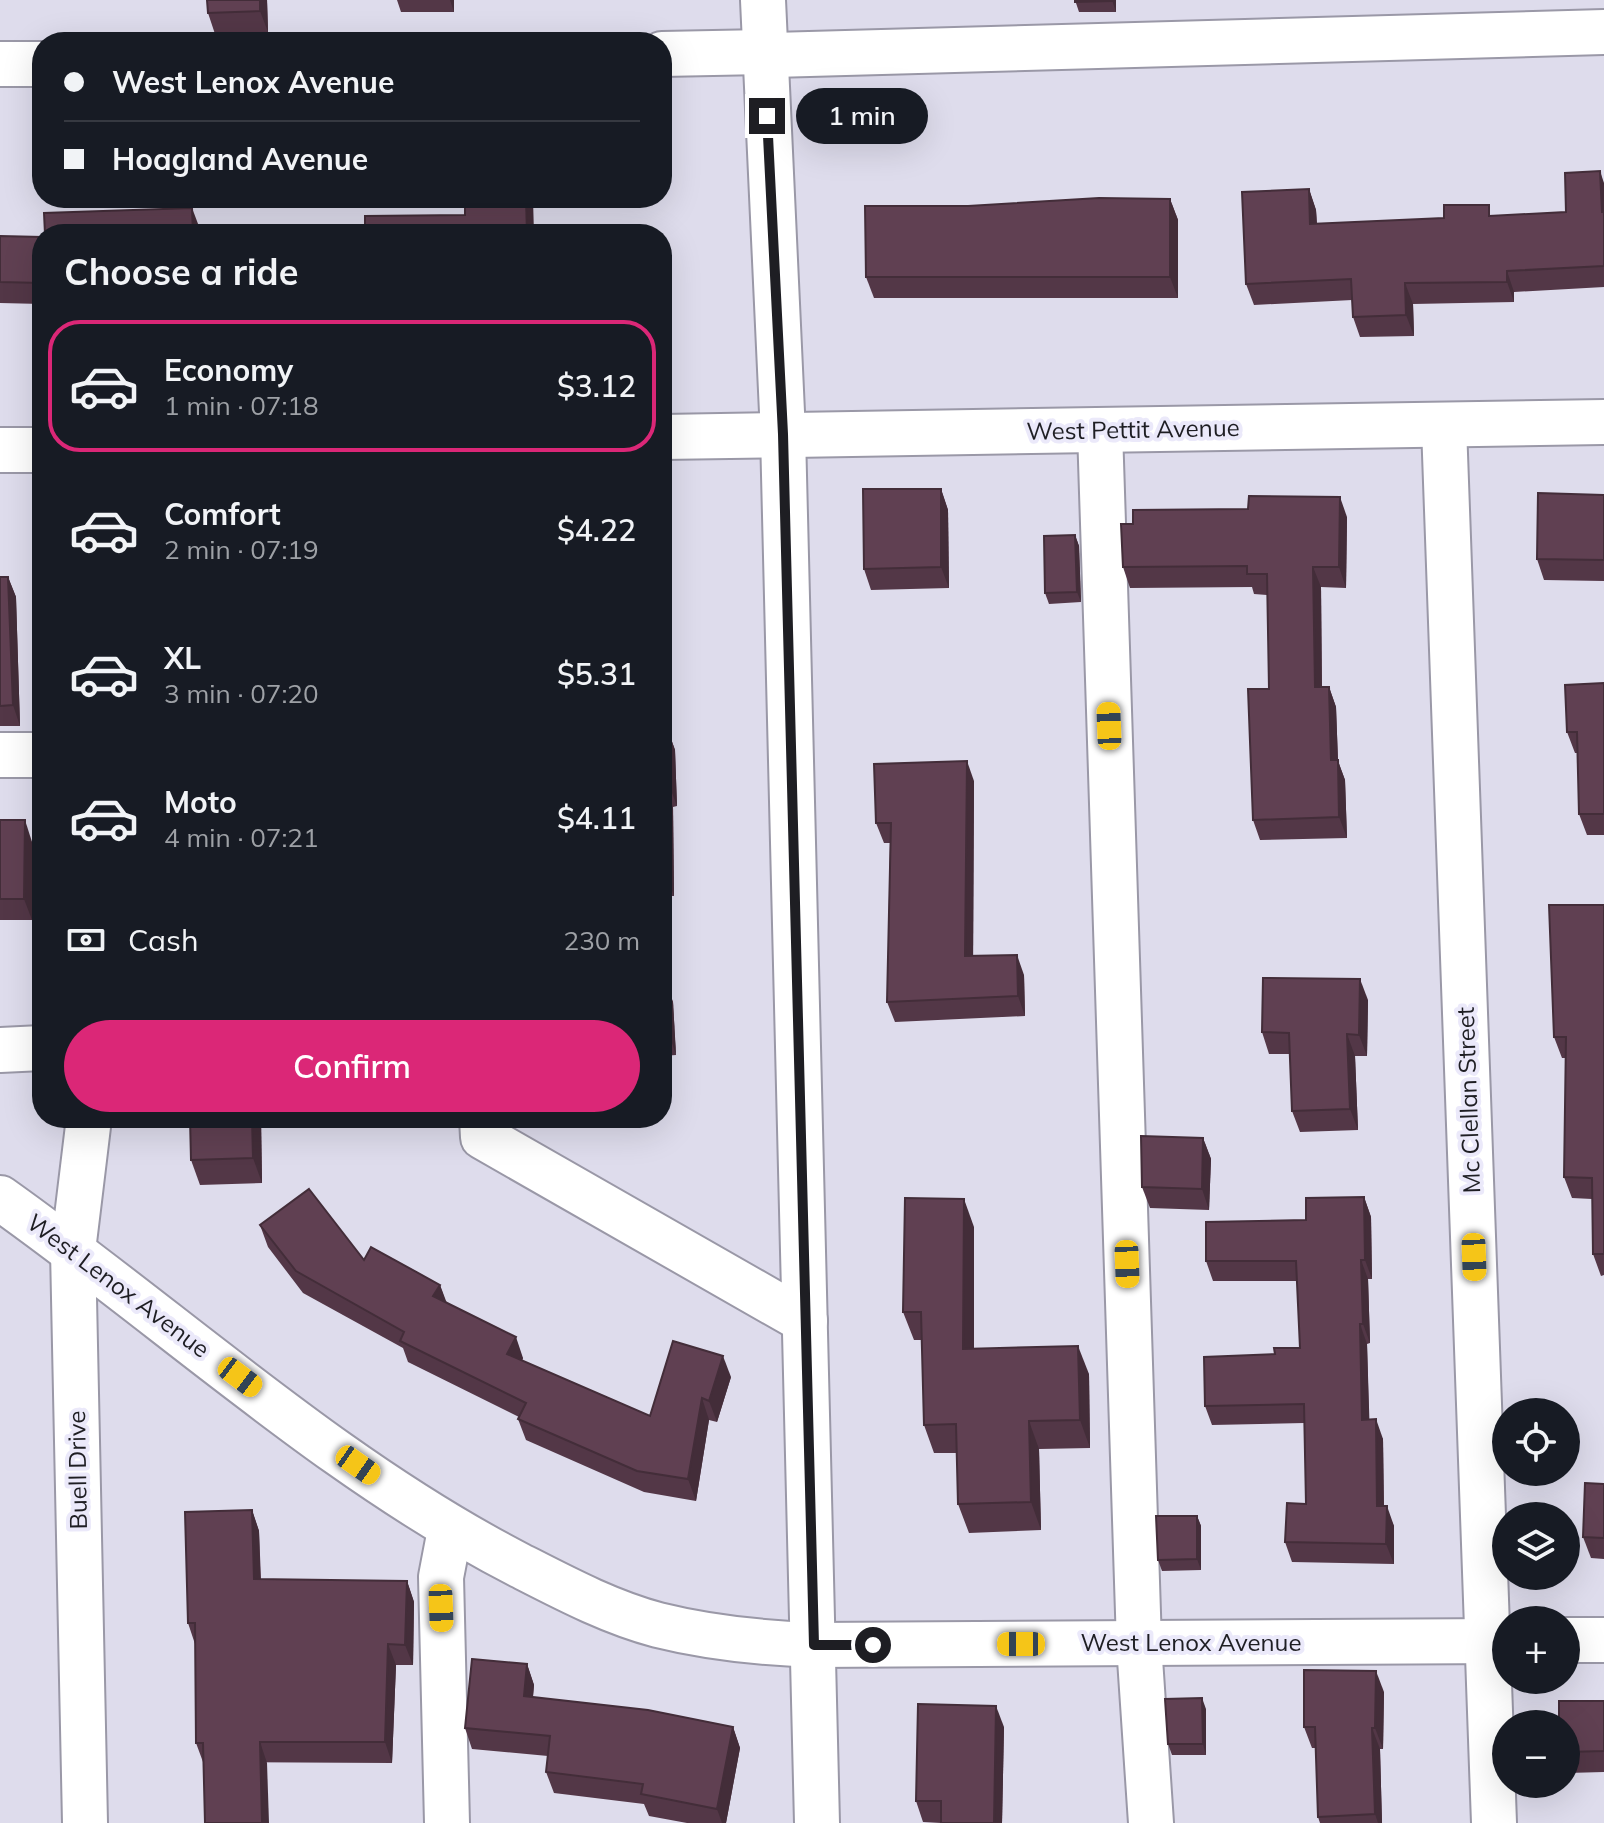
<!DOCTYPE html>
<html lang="en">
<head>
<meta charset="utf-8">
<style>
  :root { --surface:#171b24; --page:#20242c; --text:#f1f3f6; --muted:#9ea1a6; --line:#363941; --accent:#db2777 }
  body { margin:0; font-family:Mulish,sans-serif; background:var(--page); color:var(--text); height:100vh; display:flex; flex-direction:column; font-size:30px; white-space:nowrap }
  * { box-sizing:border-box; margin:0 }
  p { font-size:26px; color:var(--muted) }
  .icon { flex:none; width:44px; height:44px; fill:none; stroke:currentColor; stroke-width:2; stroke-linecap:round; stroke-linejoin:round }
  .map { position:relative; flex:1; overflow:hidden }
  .side { position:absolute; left:32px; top:224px; width:640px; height:904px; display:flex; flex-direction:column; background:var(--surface); border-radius:32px; box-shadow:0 8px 32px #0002 }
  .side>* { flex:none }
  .top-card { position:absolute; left:32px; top:32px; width:640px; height:176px; border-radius:32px; box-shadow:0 8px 32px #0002; display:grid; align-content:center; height:176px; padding:0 32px; background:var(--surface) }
  .buttons { position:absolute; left:1492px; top:1398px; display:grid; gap:16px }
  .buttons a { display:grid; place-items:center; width:88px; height:88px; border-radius:50%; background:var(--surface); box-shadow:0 8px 32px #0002; font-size:40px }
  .end { position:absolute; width:36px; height:36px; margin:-18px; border:10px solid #1e1e23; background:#fff; box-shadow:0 0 0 4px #fff }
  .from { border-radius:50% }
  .bubble { position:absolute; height:56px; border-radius:28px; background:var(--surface); box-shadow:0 8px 32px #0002; font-size:26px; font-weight:600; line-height:56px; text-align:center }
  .car { position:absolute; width:24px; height:48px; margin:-24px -12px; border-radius:10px; box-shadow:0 0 6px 2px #0007; background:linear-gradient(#f5c518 24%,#345 0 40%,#f5c518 0 76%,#345 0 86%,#f5c518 0) }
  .top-card b { display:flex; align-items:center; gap:28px; height:76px; font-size:30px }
  .top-card b+b { border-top:2px solid var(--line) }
  .top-card i { width:20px; height:20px; background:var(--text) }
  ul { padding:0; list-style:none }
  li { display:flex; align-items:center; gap:24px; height:132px; margin:0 16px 12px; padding:0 16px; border:4px solid transparent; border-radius:32px }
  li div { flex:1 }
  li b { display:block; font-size:30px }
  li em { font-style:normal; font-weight:600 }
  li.active { border-color:var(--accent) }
  li>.icon { width:72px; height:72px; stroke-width:1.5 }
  h2 { padding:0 32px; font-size:36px; line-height:96px }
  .pay { display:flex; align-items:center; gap:20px; height:88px; padding:0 32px; font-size:30px }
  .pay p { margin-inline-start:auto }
  .cta { display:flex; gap:16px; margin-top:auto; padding:16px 32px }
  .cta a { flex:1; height:92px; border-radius:48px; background:var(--accent); color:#fff; font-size:32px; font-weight:600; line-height:92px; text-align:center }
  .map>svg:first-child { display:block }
</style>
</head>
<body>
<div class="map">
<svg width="1604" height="1823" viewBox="0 0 1604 1823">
  <rect width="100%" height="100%" fill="#dedcec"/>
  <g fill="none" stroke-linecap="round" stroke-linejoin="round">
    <defs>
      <g id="minor">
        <path d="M763 0 783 434 817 1823"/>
        <path d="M662 54 764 52 770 58 773 55 1604 32"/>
        <path d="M0 64H42"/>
        <path d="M1444 426 1494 1823"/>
        <path d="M1100 430 1139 1644 1151 1823"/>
        <path d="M662 437 1604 422"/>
        <path d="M0 450H42"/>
        <path d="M0 755H42"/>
        <path d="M0 1050 42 1048"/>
        <path d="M482 1118 483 1137 805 1321"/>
        <path d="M0 1198C172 1320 331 1468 519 1565 564 1588 609 1612 658 1625 710 1638 760 1643 814 1645L1506 1641"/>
        <path d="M1566 1640H1604"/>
        <path d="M85 1823 73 1250 89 1118"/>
        <path d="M447 1823 441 1577 450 1530"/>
      </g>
    </defs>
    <use href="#minor" stroke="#9a98a7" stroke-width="48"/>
    <use href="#minor" stroke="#fff" stroke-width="44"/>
  </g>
  <g fill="#533747">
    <path d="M267 0 268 32 215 34 208 13Z"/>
    <path d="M397 0H454V12H401Z"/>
    <path d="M1075 0H1116V12H1079Z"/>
    <path d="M1604 183V287L1514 292V302L1413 304 1414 336 1360 337 1353 317 1352 300 1254 305 1246 284 1309 189 1316 210 1317 224 1566 212Z"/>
    <path d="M1170 199 1178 220V298H874L866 277 968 206Z"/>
    <path d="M0 236 42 237V304L0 303Z"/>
    <path d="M941 489 948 510 949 588 871 590 864 569Z"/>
    <path d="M1604 495V581L1544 580 1537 559Z"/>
    <path d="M1347 517 1346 588 1321 587 1322 687H1329L1336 707 1338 761 1345 780 1347 838 1260 840 1253 820 1269 689 1267 595 1254 594 1252 587 1130 588 1123 567Z"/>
    <path d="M662 529 668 544 670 736 675 750 677 806 673 807 674 896H662Z"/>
    <path d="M1075 535 1079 546 1081 602 1049 604 1045 593Z"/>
    <path d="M0 577H8L16 597 20 726H0Z"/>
    <path d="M1604 683V835H1587L1579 814 1578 753H1575L1567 732Z"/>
    <path d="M974 781 973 956 1024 975 1025 1016 895 1022 887 1002 890 843H884L876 823Z"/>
    <path d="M0 820 32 842V920H0Z"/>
    <path d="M1604 905V1275L1601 1276 1593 1254 1592 1199 1572 1198 1564 1177 1566 1058H1562L1554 1037Z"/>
    <path d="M662 981 673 1002 676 1055 662 1056Z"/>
    <path d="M1368 1000 1367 1056H1355L1358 1130 1300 1132 1292 1111 1290 1054H1269L1262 1032Z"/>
    <path d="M190 1118H261L262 1183 200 1185 191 1160Z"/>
    <path d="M1203 1138 1211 1159 1209 1210 1150 1208 1142 1187Z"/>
    <path d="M1364 1197 1371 1217 1372 1279H1368L1370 1343 1367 1344 1369 1420 1383 1439 1384 1506 1394 1526V1564L1292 1562 1285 1542 1306 1504 1304 1423 1212 1425 1205 1406 1275 1354 1300 1348 1297 1281H1213L1206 1261Z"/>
    <path d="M260 1225 440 1285 446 1303 523 1358 522 1361 650 1416 731 1377 717 1422 709 1420 696 1501 644 1492 526 1440 518 1419 519 1417 408 1362 403 1348 303 1293 268 1247Z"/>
    <path d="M974 1227V1348L1089 1374 1090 1448 1039 1449 1041 1530 969 1533 958 1504 957 1453H934L924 1425 922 1340H914L903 1312Z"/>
    <path d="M1604 1484V1559L1591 1558 1583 1537Z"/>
    <path d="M252 1510 259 1531 261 1579 407 1581 414 1602 413 1665H396L392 1763 203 1762 196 1743 195 1644 188 1623Z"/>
    <path d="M1197 1516 1201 1526V1570L1162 1571 1158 1560Z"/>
    <path d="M527 1664 534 1685 533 1697 733 1727 740 1748 726 1823H687L649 1816 644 1804 554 1793 546 1772 548 1756 472 1749 465 1728Z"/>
    <path d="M1384 1692 1383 1749H1380L1382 1823H1320L1318 1817 1316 1748H1312L1304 1727Z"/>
    <path d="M1604 1701V1772L1567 1773 1566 1769V1724Z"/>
    <path d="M1206 1709V1755H1172L1168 1744Z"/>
    <path d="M1004 1727 1002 1823H941L923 1822 916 1801Z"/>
  </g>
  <g fill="#432d39">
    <path d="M260 0H267L268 32 260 11Z"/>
    <path d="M450 0H454V12Z"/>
    <path d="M1112 0H1116V12Z"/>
    <path d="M1600 171 1604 183V219L1602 212Z"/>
    <path d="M1309 189 1316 210 1318 244 1310 224Z"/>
    <path d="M526 198H533V199L534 234H527Z"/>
    <path d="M1170 199 1178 220V298L1170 277Z"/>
    <path d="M192 208 200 229V234H193Z"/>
    <path d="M1507 271 1514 292V302L1507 282Z"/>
    <path d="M1405 283 1413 304 1414 336 1406 315Z"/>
    <path d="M941 489 948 510 949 588 941 567Z"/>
    <path d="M1340 497 1347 517 1346 588 1339 567Z"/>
    <path d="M662 529 668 544 670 736 675 750 677 806 669 785 663 729Z"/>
    <path d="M1075 535 1079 546 1081 602 1077 592Z"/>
    <path d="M1313 567 1321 587 1322 708 1315 687Z"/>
    <path d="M8 577 16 597 20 726 13 705Z"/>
    <path d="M1329 687 1336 707 1338 761 1345 780 1347 838 1339 817 1331 760Z"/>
    <path d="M967 761 974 781 973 976 965 956Z"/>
    <path d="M665 785 673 807 674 896 666 875Z"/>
    <path d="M25 820 32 842V920L24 899Z"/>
    <path d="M1017 955 1024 975 1025 1016 1018 996Z"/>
    <path d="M1360 979 1368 1000 1367 1056 1359 1035Z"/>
    <path d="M666 981 673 1002 676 1055 669 1034Z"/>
    <path d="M1347 1034 1355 1056 1358 1130 1350 1109Z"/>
    <path d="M252 1118H261L262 1183 253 1158Z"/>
    <path d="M1203 1138 1211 1159 1209 1210 1202 1189Z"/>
    <path d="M1364 1197 1371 1217 1372 1279 1365 1260Z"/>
    <path d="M964 1199 974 1227V1377L963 1349Z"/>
    <path d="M1361 1260 1368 1279 1370 1343 1363 1324Z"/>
    <path d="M440 1285 448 1306 433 1296Z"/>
    <path d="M1360 1324 1367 1344 1370 1439 1362 1420Z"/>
    <path d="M516 1337 523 1358 514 1375 507 1354Z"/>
    <path d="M1078 1346 1089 1374 1090 1448 1080 1420Z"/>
    <path d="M723 1356 731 1377 717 1422 709 1401Z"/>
    <path d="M702 1398 709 1420 696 1501 688 1479Z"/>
    <path d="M1376 1419 1383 1439 1384 1525 1377 1506Z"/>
    <path d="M1029 1421 1039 1449 1041 1530 1031 1502Z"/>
    <path d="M1387 1506 1394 1526V1564L1386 1544Z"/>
    <path d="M252 1510 259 1531 261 1599 254 1579Z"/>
    <path d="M1197 1516 1201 1526V1570L1197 1559Z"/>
    <path d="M407 1581 414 1602 413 1665 405 1645Z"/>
    <path d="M388 1644 396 1665 392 1763 385 1742Z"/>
    <path d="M527 1664 534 1685 531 1717 524 1696Z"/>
    <path d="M1376 1671 1384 1692 1383 1749 1375 1728Z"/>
    <path d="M1202 1698 1206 1709V1755L1203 1744Z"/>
    <path d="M996 1706 1004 1727 1002 1823H994Z"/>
    <path d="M733 1727 740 1748 726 1823H722L717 1809Z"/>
    <path d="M1372 1728 1380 1749 1382 1823H1378L1375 1814Z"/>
    <path d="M260 1742 267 1763 269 1823H262Z"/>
  </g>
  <g fill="#604052" stroke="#432d39" stroke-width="2">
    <path d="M207 0H260V11L208 13Z"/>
    <path d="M1075 0H1112V1L1075 2Z"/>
    <path d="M1600 171 1602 212H1604V266L1507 271V282L1405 283 1406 315 1353 317 1351 279 1246 284 1242 192 1309 189 1310 224 1444 218V205H1489V216L1566 212 1565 173Z"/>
    <path d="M465 198H526L527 234H365V216L465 215Z"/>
    <path d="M1099 198 1170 199V277H866L865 206H968Z"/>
    <path d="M192 208 193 234H45L44 213Z"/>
    <path d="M0 236 42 237V283L0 282Z"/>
    <path d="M863 489H941V567L864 569Z"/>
    <path d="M1538 493 1604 495V560L1537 559Z"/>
    <path d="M1249 496 1340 497 1339 567H1313L1315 687H1329L1331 760H1338L1339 817 1253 820 1248 689H1269L1267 574H1247V566L1123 567 1121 524H1133V510L1248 509Z"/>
    <path d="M1075 535 1077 592 1045 593 1044 536Z"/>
    <path d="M0 577H8L13 705 0 706Z"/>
    <path d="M662 678 663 729H667L669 785H665L666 875H662Z"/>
    <path d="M1604 683V814H1579L1577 732H1567L1565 685Z"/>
    <path d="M967 761 965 956 1017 955 1018 996 887 1002 891 823H876L874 764Z"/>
    <path d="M0 820H25L24 899H0Z"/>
    <path d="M1549 905H1604V1254H1593L1592 1178 1564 1177 1566 1037H1554Z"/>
    <path d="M1263 978 1360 979 1359 1035 1347 1034 1350 1109 1292 1111 1289 1033 1262 1032Z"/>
    <path d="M662 981H666L669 1034H662Z"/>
    <path d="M190 1118H252L253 1158 191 1160Z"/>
    <path d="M1141 1136 1203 1138 1202 1189 1142 1187Z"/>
    <path d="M309 1189 364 1260 371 1247 440 1285 433 1296 516 1337 507 1354 650 1416 673 1341 723 1356 709 1401 702 1398 688 1479 637 1471 518 1419 526 1403 400 1341 404 1332 296 1271 260 1225Z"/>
    <path d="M1364 1197 1365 1260H1361L1363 1324H1360L1362 1420 1376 1419 1377 1506H1387L1386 1544 1285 1542 1287 1503 1306 1504 1304 1404 1205 1406 1204 1357 1275 1354 1274 1348H1300L1296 1261H1206V1222L1306 1220V1198Z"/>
    <path d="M905 1198 964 1199 963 1349 1078 1346 1080 1420 1029 1421 1031 1502 958 1504 956 1424 924 1425 921 1312H903Z"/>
    <path d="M1585 1483 1604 1484V1538L1583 1537Z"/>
    <path d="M252 1510 254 1579 407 1581 405 1645 388 1644 385 1742H260L262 1823H205L203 1743H196L195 1623H188L185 1512Z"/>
    <path d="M1156 1516H1197V1559L1158 1560Z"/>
    <path d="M472 1659 527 1664 524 1696 648 1710 733 1727 717 1809 641 1794 643 1784 546 1772 550 1736 465 1728Z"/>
    <path d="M1304 1670 1376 1671 1375 1728H1372L1375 1814 1318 1817 1315 1727H1304Z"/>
    <path d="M1202 1698 1203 1744H1168L1165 1699Z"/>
    <path d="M1559 1701H1604V1751L1566 1752V1724H1559Z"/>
    <path d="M918 1704 996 1706 994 1823H941V1801H916Z"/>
  </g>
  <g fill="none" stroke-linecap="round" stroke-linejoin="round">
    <path stroke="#1e1e23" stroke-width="10" d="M767 116 783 434 814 1645H873"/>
  </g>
  <g text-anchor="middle" stroke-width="8" stroke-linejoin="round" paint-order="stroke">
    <g font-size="24" fill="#1e1e23" stroke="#ebe9fa">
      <text transform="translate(1133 430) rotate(-1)" y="8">West Pettit Avenue</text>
      <text transform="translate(1469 1100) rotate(-92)" y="8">Mc Clellan Street</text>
      <text transform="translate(118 1286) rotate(37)" y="8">West Lenox Avenue</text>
      <text transform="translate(78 1470) rotate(-91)" y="8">Buell Drive</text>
      <text x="1191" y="1651">West Lenox Avenue</text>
    </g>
  </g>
</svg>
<div class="buttons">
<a><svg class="icon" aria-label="locate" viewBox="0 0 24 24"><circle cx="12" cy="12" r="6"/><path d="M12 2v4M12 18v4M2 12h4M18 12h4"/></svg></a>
<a><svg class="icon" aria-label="layers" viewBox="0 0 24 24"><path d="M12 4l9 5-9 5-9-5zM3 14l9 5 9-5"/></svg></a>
<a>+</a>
<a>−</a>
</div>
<i class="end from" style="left:873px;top:1645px"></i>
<i class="end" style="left:767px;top:116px"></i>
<div class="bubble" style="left:796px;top:88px;width:132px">1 min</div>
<i class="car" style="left:1109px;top:726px;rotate:358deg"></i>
<i class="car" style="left:1474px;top:1257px;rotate:178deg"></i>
<i class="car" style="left:1127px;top:1264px;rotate:178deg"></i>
<i class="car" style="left:240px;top:1377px;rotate:127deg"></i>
<i class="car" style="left:358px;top:1465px;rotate:125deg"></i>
<i class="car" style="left:441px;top:1608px;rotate:178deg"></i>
<i class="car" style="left:1021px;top:1644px;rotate:270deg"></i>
<div class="top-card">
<b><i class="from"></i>West Lenox Avenue</b>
<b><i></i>Hoagland Avenue</b>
</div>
<section class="side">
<h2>Choose a ride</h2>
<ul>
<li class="active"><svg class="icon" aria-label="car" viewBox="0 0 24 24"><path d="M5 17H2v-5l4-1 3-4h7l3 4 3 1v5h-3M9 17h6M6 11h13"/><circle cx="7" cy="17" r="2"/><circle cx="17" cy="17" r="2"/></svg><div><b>Economy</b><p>1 min · 07:18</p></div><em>$3.12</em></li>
<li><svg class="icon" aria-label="car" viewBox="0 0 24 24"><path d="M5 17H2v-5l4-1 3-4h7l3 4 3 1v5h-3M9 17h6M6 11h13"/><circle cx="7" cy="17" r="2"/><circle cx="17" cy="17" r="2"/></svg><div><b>Comfort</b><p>2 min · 07:19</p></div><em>$4.22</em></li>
<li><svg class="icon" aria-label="car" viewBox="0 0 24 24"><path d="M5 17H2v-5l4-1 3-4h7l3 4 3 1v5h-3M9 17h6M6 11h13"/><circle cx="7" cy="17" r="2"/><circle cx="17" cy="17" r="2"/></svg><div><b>XL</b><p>3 min · 07:20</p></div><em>$5.31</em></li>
<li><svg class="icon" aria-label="car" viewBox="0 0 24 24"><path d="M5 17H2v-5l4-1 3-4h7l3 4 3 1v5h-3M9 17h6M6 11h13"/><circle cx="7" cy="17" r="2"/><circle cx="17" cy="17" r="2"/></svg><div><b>Moto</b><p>4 min · 07:21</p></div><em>$4.11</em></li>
</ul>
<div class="pay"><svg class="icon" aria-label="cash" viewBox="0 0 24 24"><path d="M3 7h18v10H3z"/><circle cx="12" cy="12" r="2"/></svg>Cash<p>230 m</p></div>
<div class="cta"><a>Confirm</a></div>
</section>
</div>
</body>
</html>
